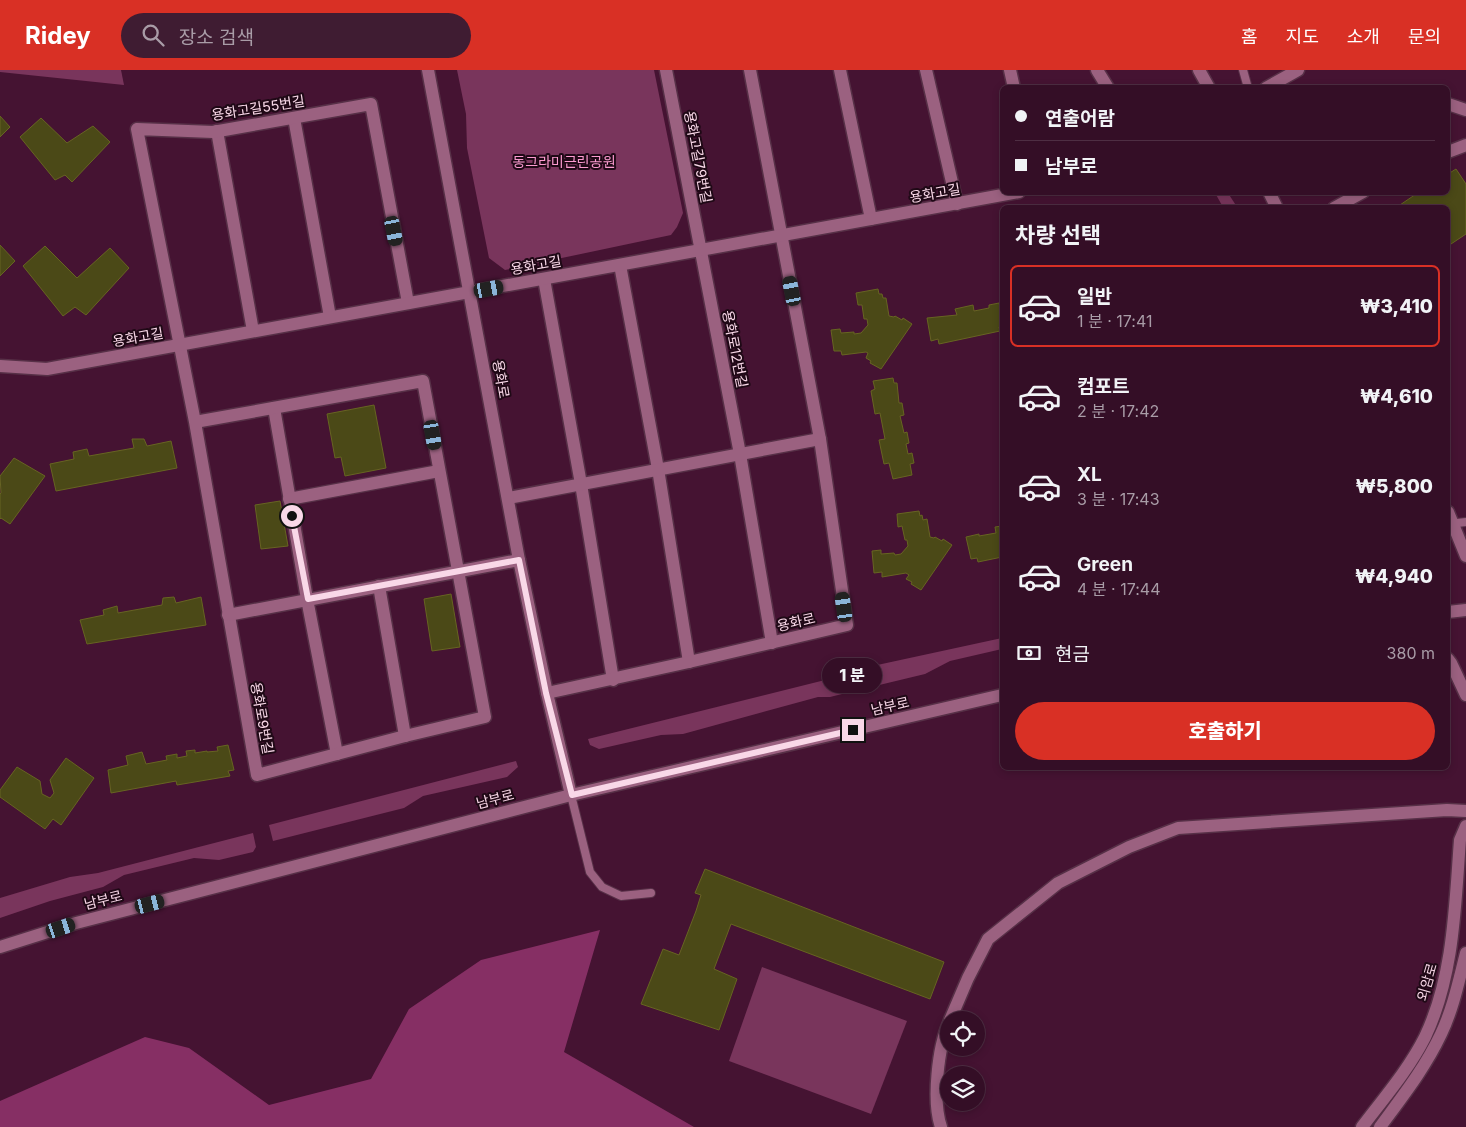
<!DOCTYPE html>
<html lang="ko">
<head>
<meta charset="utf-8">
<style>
  :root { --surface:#340e26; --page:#3f1c32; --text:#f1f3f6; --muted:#a99ca7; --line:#4e2e43; --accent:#d93025 }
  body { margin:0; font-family:Inter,"Noto Sans KR",sans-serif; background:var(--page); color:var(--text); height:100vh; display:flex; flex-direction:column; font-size:19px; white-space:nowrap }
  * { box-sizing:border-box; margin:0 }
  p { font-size:16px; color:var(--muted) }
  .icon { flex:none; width:28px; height:28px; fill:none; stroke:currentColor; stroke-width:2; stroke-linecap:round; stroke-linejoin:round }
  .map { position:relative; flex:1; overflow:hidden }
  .drawer { position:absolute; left:1000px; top:135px; width:450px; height:565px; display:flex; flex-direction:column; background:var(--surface); border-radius:8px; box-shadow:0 2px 8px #0003,0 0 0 1px var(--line) }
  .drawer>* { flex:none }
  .hud { position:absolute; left:1000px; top:15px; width:450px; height:110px; border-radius:8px; box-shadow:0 2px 8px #0003,0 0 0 1px var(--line); display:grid; align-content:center; height:110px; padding:0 15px; background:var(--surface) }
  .buttons { position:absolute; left:940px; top:941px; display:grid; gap:10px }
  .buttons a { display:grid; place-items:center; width:45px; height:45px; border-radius:50%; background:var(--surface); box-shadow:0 2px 8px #0003,0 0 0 1px var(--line); font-size:25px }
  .end { position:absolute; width:22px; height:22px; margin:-11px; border:6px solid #f9d8e8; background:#111; box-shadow:0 0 0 2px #111 }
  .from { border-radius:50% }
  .bubble { position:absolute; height:35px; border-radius:18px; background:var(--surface); box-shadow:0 2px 8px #0003,0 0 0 1px var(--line); font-size:16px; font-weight:800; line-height:35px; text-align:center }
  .car { position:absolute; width:15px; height:30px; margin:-15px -8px; border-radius:6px; box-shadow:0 0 4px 1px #0007; background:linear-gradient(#222 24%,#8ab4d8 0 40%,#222 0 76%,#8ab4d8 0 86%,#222 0) }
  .hud b { display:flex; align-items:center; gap:18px; height:48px; font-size:19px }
  .hud b+b { border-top:1px solid var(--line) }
  .hud i { width:12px; height:12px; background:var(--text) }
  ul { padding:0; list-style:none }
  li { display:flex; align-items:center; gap:15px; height:82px; margin:0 10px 8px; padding:0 5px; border:2px solid transparent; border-radius:8px }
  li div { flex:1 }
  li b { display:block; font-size:19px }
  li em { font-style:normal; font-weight:800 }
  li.selected { border-color:var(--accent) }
  li>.icon { width:45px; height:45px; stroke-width:1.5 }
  h2 { padding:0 15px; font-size:22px; line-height:60px }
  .pay { display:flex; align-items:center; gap:12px; height:55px; padding:0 15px; font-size:19px }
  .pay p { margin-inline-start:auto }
  .cta { display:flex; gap:10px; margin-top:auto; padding:10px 15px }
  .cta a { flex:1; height:58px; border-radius:30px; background:var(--accent); color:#fff; font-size:20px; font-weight:800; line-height:58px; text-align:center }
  header { display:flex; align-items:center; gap:30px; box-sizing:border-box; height:70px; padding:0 25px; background:var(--accent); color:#fff }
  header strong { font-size:24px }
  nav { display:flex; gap:28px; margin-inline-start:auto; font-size:18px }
  .search { width:350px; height:45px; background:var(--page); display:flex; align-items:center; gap:12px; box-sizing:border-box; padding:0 18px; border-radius:28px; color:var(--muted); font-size:19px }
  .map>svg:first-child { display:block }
</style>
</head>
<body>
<header>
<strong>Ridey</strong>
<div class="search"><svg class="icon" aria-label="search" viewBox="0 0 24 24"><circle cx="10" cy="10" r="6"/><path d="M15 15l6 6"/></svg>장소 검색</div>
<nav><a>홈</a><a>지도</a><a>소개</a><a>문의</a></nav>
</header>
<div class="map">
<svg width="1466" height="1057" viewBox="0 0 1466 1057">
  <rect width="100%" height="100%" fill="#451332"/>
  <g fill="#79355c">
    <path d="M0 0H121L124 15 0 2Z"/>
    <path d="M457 0H654L683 143 677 157 671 165 505 200 489 188 467 78 466 44Z"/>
    <path d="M1215 123H1228L1237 137H1223Z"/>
    <path d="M1002 568V579L950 591 925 604 871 617 868 597Z"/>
    <path d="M853 603 858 620 830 627H818L683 664 661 665 599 679 590 675 588 669Z"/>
    <path d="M516 691 518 697 507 707 423 726 404 738 273 771 269 755Z"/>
    <path d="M253 763 256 777 253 782 219 790 194 788 124 805 103 817 50 831 0 848V828L70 807 98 803Z"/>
    <path d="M762 897 907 951 871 1044 729 991Z"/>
  </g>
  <path fill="#862f64" d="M600 860 564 982 694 1057H0V1031L145 967 189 978 269 1035 371 1009 409 939 481 890Z"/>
  <g fill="#4b4917" stroke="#676422">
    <path d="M0 46 10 57 0 67Z"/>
    <path d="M41 48 67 73 93 56 110 72 72 112 65 105 55 110 20 67Z"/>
    <path d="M1456 99 1466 114V164L1448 176V138L1397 137 1419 122H1448V104Z"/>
    <path d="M0 175 15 191 0 206Z"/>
    <path d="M45 176 77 208 110 178 129 198 86 245 75 237 63 246 23 196Z"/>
    <path d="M878 219 879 224H882L883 228H886L889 246 894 247 895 246 902 250 903 248 912 254 881 299 870 293 871 291 866 288 868 283 866 282 842 285 841 281H834L831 260 840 259 841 263 854 262V264L861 263 868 255 867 249H864L862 235H858L856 223Z"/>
    <path d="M999 233 1002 247V256L999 257 1000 261 939 274 938 269 931 271 927 248 957 245 955 239 973 235 974 241 989 238V235Z"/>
    <path d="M893 308 894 313H897L899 333H902L904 345 900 346 904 363 907 362 909 373 906 374 908 384 912 383 914 393 910 394 912 405 893 409 889 393 884 394 879 370 885 369 880 343 875 344 871 321 875 319 873 311Z"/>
    <path d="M374 335 386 398 345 406 341 387 335 388 327 344Z"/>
    <path d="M132 369H144L147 376 171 371 177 398 56 421 50 394 74 389 73 382 87 379 89 386 134 378Z"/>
    <path d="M14 388 45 406 10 454 1 448 0 449V424L1 423 0 406Z"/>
    <path d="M280 431 288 476 261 479 255 435Z"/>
    <path d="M919 441 920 446 922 445 923 450 927 449 930 467 934 468 935 467 942 471 943 469 952 475 921 520 911 514 912 512 906 509 909 505 906 503 882 507V502L874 503 872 481 881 480V484L894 483 895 485 901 484 908 476 907 470H905L902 456 898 457 897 444Z"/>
    <path d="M1002 456V487L978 492 977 488 971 489 966 467 979 464V466L996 463 995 457Z"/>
    <path d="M451 524 460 577 432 581 424 529Z"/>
    <path d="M174 527 176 533 201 527 206 555 87 574 80 550 104 545 103 540 117 536 118 543 162 535 163 528Z"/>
    <path d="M228 675 234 700 228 701 230 706 177 715 176 711 111 723 108 700 128 695 126 686 142 682 146 694 167 690 166 686 177 684V688L187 686 186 681 195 680V683L207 681V682L218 681 217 677Z"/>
    <path d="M66 688 94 708 61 755 53 749 45 759 0 727V720L17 697 40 711 42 724 50 728 54 723 50 710Z"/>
    <path d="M705 799 944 892 930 929 731 854 714 899 737 909 719 960 641 934 663 879 679 885 696 841 701 825 695 823Z"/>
  </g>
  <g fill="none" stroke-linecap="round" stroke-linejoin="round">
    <defs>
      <g id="lane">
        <path d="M1243 0 1248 18"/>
        <path d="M1457 453 1466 452"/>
        <path d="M571 725 590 802 602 817 621 826 651 823"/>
      </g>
      <g id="street">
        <path d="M666 0 740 384 772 573"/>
        <path d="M840 0 871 149"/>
        <path d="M926 0 957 134"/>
        <path d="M1010 0 1014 18"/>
        <path d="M1097 0 1108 18"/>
        <path d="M1266 18 1298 0"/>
        <path d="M1448 34 1466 40"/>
        <path d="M294 48 330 247"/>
        <path d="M217 61 253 261"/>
        <path d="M1448 82 1466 75"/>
        <path d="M1334 138 1363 122"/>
        <path d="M620 195 658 399 689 592"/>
        <path d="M544 209 581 414 613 610"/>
        <path d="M274 338 307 529 337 684"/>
        <path d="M195 352 423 311 485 647 405 666 257 705 195 352 137 59 213 62 371 34 408 233"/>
        <path d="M508 428 820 369"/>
        <path d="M289 429 439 401"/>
        <path d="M379 516 405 666"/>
        <path d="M228 545 519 490"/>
        <path d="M547 623 689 592 847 555 820 369 750 0"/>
        <path d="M950 950 968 908 988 869 1058 813 1129 777 1178 758 1447 740 1466 741"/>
        <path d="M941 1057C932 1031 938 977 949 953"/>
      </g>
      <g id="secondary">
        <path d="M428 0 519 490 547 623 571 725"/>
        <path d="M1199 0 1209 18"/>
        <path d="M1269 122 1277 138"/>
        <path d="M0 296 47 299 1019 122"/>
        <path d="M1448 442 1466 486"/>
        <path d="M1448 542 1466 540"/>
        <path d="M1448 589 1451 593 1466 625"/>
        <path d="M0 877 76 853 571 725 1002 625"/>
        <path d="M1362 1057C1384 1028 1409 999 1425 967 1454 906 1455 835 1460 770L1466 756"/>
        <path d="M1380 1057C1402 1027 1425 998 1441 964 1453 939 1459 910 1466 883"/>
      </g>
    </defs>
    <use href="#lane" stroke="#573047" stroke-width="10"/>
    <use href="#street" stroke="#573047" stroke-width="15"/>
    <use href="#secondary" stroke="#573047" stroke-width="15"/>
    <use href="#lane" stroke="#9b6180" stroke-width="8"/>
    <use href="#street" stroke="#9b6180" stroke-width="12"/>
    <use href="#secondary" stroke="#9b6180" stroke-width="12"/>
  </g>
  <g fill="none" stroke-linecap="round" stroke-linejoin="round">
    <path stroke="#f9d8e8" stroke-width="6" d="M292 446 308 529 519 490 546 623 572 725 853 660"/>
  </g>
  <g text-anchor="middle" stroke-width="4" stroke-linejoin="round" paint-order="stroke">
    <g font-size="14" fill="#f9d8e8" stroke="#1f0916">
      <text transform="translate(258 38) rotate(-9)" y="5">용화고길55번길</text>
      <text transform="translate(698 87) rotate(79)" y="5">용화고길79번길</text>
      <text transform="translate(935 123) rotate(-10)" y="5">용화고길</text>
      <text transform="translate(536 195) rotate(-10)" y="5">용화고길</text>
      <text transform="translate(138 267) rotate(-10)" y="5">용화고길</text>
      <text transform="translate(735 279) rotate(79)" y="5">용화로12번길</text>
      <text transform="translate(501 309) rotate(80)" y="5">용화로</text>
      <text transform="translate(796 552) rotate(-13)" y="5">용화로</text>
      <text transform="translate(890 636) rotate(-13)" y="5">남부로</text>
      <text transform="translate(262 648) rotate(80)" y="5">용화로9번길</text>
      <text transform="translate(495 729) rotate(-15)" y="5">남부로</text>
      <text transform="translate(103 830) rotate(-14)" y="5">남부로</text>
      <text transform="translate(1427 912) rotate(-74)" y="5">외암로</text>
    </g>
    <g font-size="14" fill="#fb9bd0" stroke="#1f0916">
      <text x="564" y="97">동그라미근린공원</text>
    </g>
  </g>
</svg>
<div class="buttons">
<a><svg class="icon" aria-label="locate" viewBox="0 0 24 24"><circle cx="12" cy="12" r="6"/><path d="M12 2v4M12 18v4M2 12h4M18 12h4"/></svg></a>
<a><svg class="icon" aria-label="layers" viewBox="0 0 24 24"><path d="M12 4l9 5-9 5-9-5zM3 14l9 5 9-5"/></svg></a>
</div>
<i class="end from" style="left:292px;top:446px"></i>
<i class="end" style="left:853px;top:660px"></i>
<div class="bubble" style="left:822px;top:588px;width:60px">1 분</div>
<i class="car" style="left:394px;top:161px;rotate:169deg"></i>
<i class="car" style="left:489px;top:219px;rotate:80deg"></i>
<i class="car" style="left:792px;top:221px;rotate:349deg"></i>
<i class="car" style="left:433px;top:365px;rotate:170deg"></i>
<i class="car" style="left:844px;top:537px;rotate:352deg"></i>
<i class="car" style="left:150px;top:834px;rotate:76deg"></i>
<i class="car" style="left:61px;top:858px;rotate:72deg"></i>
<div class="hud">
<b><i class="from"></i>연출어람</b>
<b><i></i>남부로</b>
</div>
<section class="drawer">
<h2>차량 선택</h2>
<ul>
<li class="selected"><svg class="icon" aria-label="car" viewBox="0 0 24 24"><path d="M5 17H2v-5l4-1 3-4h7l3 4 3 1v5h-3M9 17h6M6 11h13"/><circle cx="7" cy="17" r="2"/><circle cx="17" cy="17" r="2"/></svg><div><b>일반</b><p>1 분 · 17:41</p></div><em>₩3,410</em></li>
<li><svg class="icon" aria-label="car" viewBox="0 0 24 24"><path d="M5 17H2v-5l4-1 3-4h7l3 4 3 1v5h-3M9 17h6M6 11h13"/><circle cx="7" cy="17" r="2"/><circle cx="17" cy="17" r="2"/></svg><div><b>컴포트</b><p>2 분 · 17:42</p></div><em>₩4,610</em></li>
<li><svg class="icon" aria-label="car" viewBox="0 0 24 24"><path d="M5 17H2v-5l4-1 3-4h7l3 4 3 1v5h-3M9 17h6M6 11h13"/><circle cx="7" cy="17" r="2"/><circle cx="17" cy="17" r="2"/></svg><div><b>XL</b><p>3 분 · 17:43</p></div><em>₩5,800</em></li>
<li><svg class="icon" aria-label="car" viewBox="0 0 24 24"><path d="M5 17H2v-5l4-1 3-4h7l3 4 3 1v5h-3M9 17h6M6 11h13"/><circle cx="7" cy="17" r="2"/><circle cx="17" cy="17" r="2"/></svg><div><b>Green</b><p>4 분 · 17:44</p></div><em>₩4,940</em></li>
</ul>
<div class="pay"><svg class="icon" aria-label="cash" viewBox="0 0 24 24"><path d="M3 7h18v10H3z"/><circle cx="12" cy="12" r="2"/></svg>현금<p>380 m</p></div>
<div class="cta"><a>호출하기</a></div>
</section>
</div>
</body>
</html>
